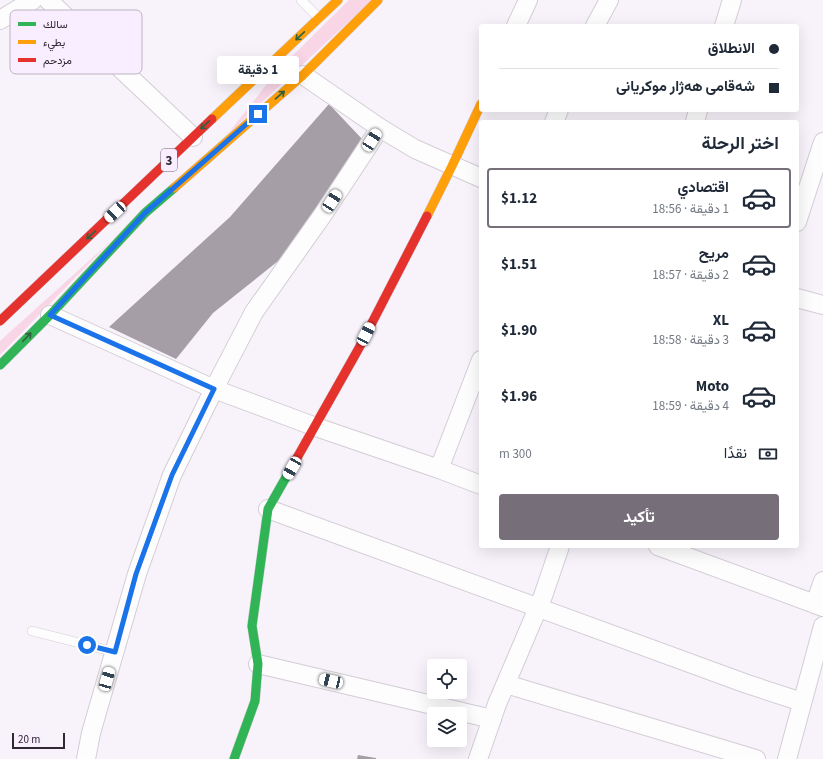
<!DOCTYPE html>
<html lang="ar">
<head>
<meta charset="utf-8">
<style>
  :root { --surface:#fff; --page:#f6f6f7; --text:#1f2937; --muted:#747a83; --line:#e0e1e3; --accent:#766f7a }
  body { margin:0; font-family:"Source Sans 3",Vazirmatn,sans-serif; background:var(--page); color:var(--text); direction:rtl; height:100vh; display:flex; flex-direction:column; font-size:15px; white-space:nowrap }
  * { box-sizing:border-box; margin:0 }
  p { font-size:13px; color:var(--muted) }
  .icon { flex:none; width:22px; height:22px; fill:none; stroke:currentColor; stroke-width:2; stroke-linecap:round; stroke-linejoin:round }
  .map { position:relative; flex:1; overflow:hidden; direction:ltr }
  .panel { position:absolute; left:479px; top:120px; width:320px; height:428px; display:flex; flex-direction:column; background:var(--surface); border-radius:4px; box-shadow:0 4px 16px #0002; direction:rtl }
  .panel>* { flex:none }
  .top-card { position:absolute; left:479px; top:24px; width:320px; height:88px; border-radius:4px; box-shadow:0 4px 16px #0002; direction:rtl; display:grid; align-content:center; height:88px; padding:0 20px; background:var(--surface) }
  .buttons { position:absolute; left:427px; top:659px; display:grid; gap:8px }
  .buttons a { display:grid; place-items:center; width:40px; height:40px; border-radius:4px; background:var(--surface); box-shadow:0 4px 16px #0002; font-size:20px }
  .scale { position:absolute; left:12px; bottom:10px; width:53px; box-sizing:border-box; padding-left:4px; border:2px solid #302934; border-top:0; font-size:11px; line-height:14px; white-space:nowrap; color:#302934; -webkit-text-stroke:3px #f9eeff; paint-order:stroke }
  .end { position:absolute; width:18px; height:18px; margin:-9px; border:5px solid #1a73e8; background:#fff; box-shadow:0 0 0 2px #fff }
  .from { border-radius:50% }
  .bubble { position:absolute; height:28px; border-radius:4px; background:var(--surface); box-shadow:0 4px 16px #0002; font-size:13px; font-weight:700; line-height:28px; text-align:center; direction:rtl }
  .car { position:absolute; width:12px; height:24px; margin:-12px -6px; border-radius:5px; box-shadow:0 0 3px 1px #0007; background:linear-gradient(#fff 24%,#345 0 40%,#fff 0 76%,#345 0 86%,#fff 0) }
  .top-card b { display:flex; align-items:center; gap:14px; height:38px; font-size:15px }
  .top-card b+b { border-top:1px solid var(--line) }
  .top-card i { width:10px; height:10px; background:var(--text) }
  ul { padding:0; list-style:none }
  li { display:flex; align-items:center; gap:12px; height:60px; margin:0 8px 6px; padding:0 12px; border:2px solid transparent; border-radius:4px }
  li div { flex:1 }
  li b { display:block; font-size:15px }
  li em { font-style:normal; font-weight:700 }
  li.active { border-color:var(--accent) }
  li>.icon { width:36px; height:36px; stroke-width:1.5 }
  h2 { padding:0 20px; font-size:18px; line-height:48px }
  .pay { display:flex; align-items:center; gap:10px; height:44px; padding:0 20px; font-size:15px }
  .pay p { margin-inline-start:auto }
  .cta { display:flex; gap:8px; margin-top:auto; padding:8px 20px }
  .cta a { flex:1; height:46px; border-radius:4px; background:var(--accent); color:#fff; font-size:16px; font-weight:700; line-height:46px; text-align:center }
  .map>svg:first-child { display:block }
</style>
</head>
<body>
<div class="map">
<svg width="823" height="759" viewBox="0 0 823 759">
  <rect width="100%" height="100%" fill="#f8f2fb"/>
  <g fill="#f9d6e6">
    <path d="M349 0H372L227 135 277 71Z"/>
    <path d="M110 242 0 355V341Z"/>
  </g>
  <g fill="#a69ea6">
    <path d="M329 104 363 140 282 258 213 313 176 359 109 327 230 217Z"/>
    <path d="M358 755 376 758V759H357Z"/>
  </g>
  <g fill="none" stroke-linecap="round" stroke-linejoin="round">
    <defs>
      <g id="lane">
        <path d="M301 0 319 18"/>
        <path d="M32 631 115 652"/>
      </g>
      <g id="street">
        <path d="M48 0 193 137"/>
        <path d="M0 20 33 0"/>
        <path d="M516 26 528 0"/>
        <path d="M595 26 609 0"/>
        <path d="M724 26 732 0"/>
        <path d="M303 75 380 128 415 149 481 178"/>
        <path d="M554 122 559 110"/>
        <path d="M695 122 698 110"/>
        <path d="M797 222 823 142"/>
        <path d="M797 298 823 305"/>
        <path d="M50 315 214 389 316 427 439 469 481 485"/>
        <path d="M439 469 481 360"/>
        <path d="M268 509 747 684 802 702"/>
        <path d="M658 546 823 607"/>
        <path d="M815 604 823 581"/>
        <path d="M258 664 492 719"/>
        <path d="M506 684 756 759"/>
        <path d="M86 759 91 733 137 574 172 475 214 389 254 312 324 213 380 128"/>
        <path d="M478 759 497 704 543 596 560 546"/>
        <path d="M787 759 823 626"/>
      </g>
      <g id="fast">
        <path d="M0 365 50 315 145 213 174 188"/>
        <path d="M234 759 255 701 258 664 252 626 268 509 289 472"/>
      </g>
      <g id="slow">
        <path d="M212 119 338 0"/>
        <path d="M174 188 303 75 378 0"/>
        <path d="M427 216 452 166 481 104"/>
      </g>
      <g id="jam">
        <path d="M0 321 212 119"/>
        <path d="M289 472 359 348 427 216"/>
      </g>
    </defs>
    <use href="#lane" stroke="#d3cdd6" stroke-width="10"/>
    <use href="#street" stroke="#d3cdd6" stroke-width="20"/>
    <use href="#fast" stroke="#d3cdd6" stroke-width="10"/>
    <use href="#slow" stroke="#d3cdd6" stroke-width="10"/>
    <use href="#jam" stroke="#d3cdd6" stroke-width="10"/>
    <use href="#lane" stroke="#fefdfe" stroke-width="9"/>
    <use href="#street" stroke="#fefdfe" stroke-width="18"/>
    <use href="#fast" stroke="#30b455" stroke-width="9"/>
    <use href="#slow" stroke="#ff9f0a" stroke-width="9"/>
    <use href="#jam" stroke="#e5322d" stroke-width="9"/>
  </g>
  <defs><path id="oneway-shaft" d="M-6 0H5M1.5-3L5.5 0L1.5 3" fill="none" stroke-width="1.6" stroke-linecap="round" stroke-linejoin="round"/></defs>
  <g stroke="#306141">
    <use href="#oneway-shaft" transform="translate(300 36) rotate(137)"/>
    <use href="#oneway-shaft" transform="translate(280 95) rotate(-41)"/>
    <use href="#oneway-shaft" transform="translate(205 125) rotate(137)"/>
    <use href="#oneway-shaft" transform="translate(91 235) rotate(137)"/>
    <use href="#oneway-shaft" transform="translate(27 337) rotate(-46)"/>
  </g>
  <g fill="none" stroke-linecap="round" stroke-linejoin="round">
    <path stroke="#1a73e8" stroke-width="5" d="M87 645 115 652 136 574 172 475 214 389 50 315 145 213 258 114"/>
  </g>
  <g text-anchor="middle" stroke-width="4" stroke-linejoin="round" paint-order="stroke">
    <rect fill="#f9eeff" stroke="#6c6471" stroke-width="1" x="161" y="149" width="16" height="22" rx="3"/>
    <g font-size="13" font-weight="bold" fill="#302934">
      <text x="169" y="165">3</text>
    </g>
  </g>
  <rect x="10" y="10" width="132" height="64" rx="6" fill="#f9eeff" stroke="#bdb3c2" stroke-width="1"/>
  <rect x="18" y="22" width="18" height="4" fill="#30b455"/>
  <rect x="18" y="40" width="18" height="4" fill="#ff9f0a"/>
  <rect x="18" y="58" width="18" height="4" fill="#e5322d"/>
  <g font-size="11" fill="#302934">
    <text x="43" y="28">سالك</text>
    <text x="43" y="46">بطيء</text>
    <text x="43" y="64">مزدحم</text>
  </g>
</svg>
<div class="buttons">
<a><svg class="icon" aria-label="locate" viewBox="0 0 24 24"><circle cx="12" cy="12" r="6"/><path d="M12 2v4M12 18v4M2 12h4M18 12h4"/></svg></a>
<a><svg class="icon" aria-label="layers" viewBox="0 0 24 24"><path d="M12 4l9 5-9 5-9-5zM3 14l9 5 9-5"/></svg></a>
</div>
<div class="scale">20 m</div>
<i class="end from" style="left:87px;top:645px"></i>
<i class="end" style="left:258px;top:114px"></i>
<div class="bubble" style="left:217px;top:56px;width:82px">1 دقيقة</div>
<i class="car" style="left:372px;top:140px;rotate:33deg"></i>
<i class="car" style="left:332px;top:201px;rotate:33deg"></i>
<i class="car" style="left:115px;top:212px;rotate:227deg"></i>
<i class="car" style="left:366px;top:334px;rotate:27deg"></i>
<i class="car" style="left:292px;top:468px;rotate:210deg"></i>
<i class="car" style="left:107px;top:679px;rotate:16deg"></i>
<i class="car" style="left:331px;top:681px;rotate:283deg"></i>
<div class="top-card">
<b><i class="from"></i>الانطلاق</b>
<b><i></i>شەقامی ھەژار موکریانی</b>
</div>
<section class="panel">
<h2>اختر الرحلة</h2>
<ul>
<li class="active"><svg class="icon" aria-label="car" viewBox="0 0 24 24"><path d="M5 17H2v-5l4-1 3-4h7l3 4 3 1v5h-3M9 17h6M6 11h13"/><circle cx="7" cy="17" r="2"/><circle cx="17" cy="17" r="2"/></svg><div><b>اقتصادي</b><p>1 دقيقة · 18:56</p></div><em>$1.12</em></li>
<li><svg class="icon" aria-label="car" viewBox="0 0 24 24"><path d="M5 17H2v-5l4-1 3-4h7l3 4 3 1v5h-3M9 17h6M6 11h13"/><circle cx="7" cy="17" r="2"/><circle cx="17" cy="17" r="2"/></svg><div><b>مريح</b><p>2 دقيقة · 18:57</p></div><em>$1.51</em></li>
<li><svg class="icon" aria-label="car" viewBox="0 0 24 24"><path d="M5 17H2v-5l4-1 3-4h7l3 4 3 1v5h-3M9 17h6M6 11h13"/><circle cx="7" cy="17" r="2"/><circle cx="17" cy="17" r="2"/></svg><div><b>XL</b><p>3 دقيقة · 18:58</p></div><em>$1.90</em></li>
<li><svg class="icon" aria-label="car" viewBox="0 0 24 24"><path d="M5 17H2v-5l4-1 3-4h7l3 4 3 1v5h-3M9 17h6M6 11h13"/><circle cx="7" cy="17" r="2"/><circle cx="17" cy="17" r="2"/></svg><div><b>Moto</b><p>4 دقيقة · 18:59</p></div><em>$1.96</em></li>
</ul>
<div class="pay"><svg class="icon" aria-label="cash" viewBox="0 0 24 24"><path d="M3 7h18v10H3z"/><circle cx="12" cy="12" r="2"/></svg>نقدًا<p>300 m</p></div>
<div class="cta"><a>تأكيد</a></div>
</section>
</div>
</body>
</html>
